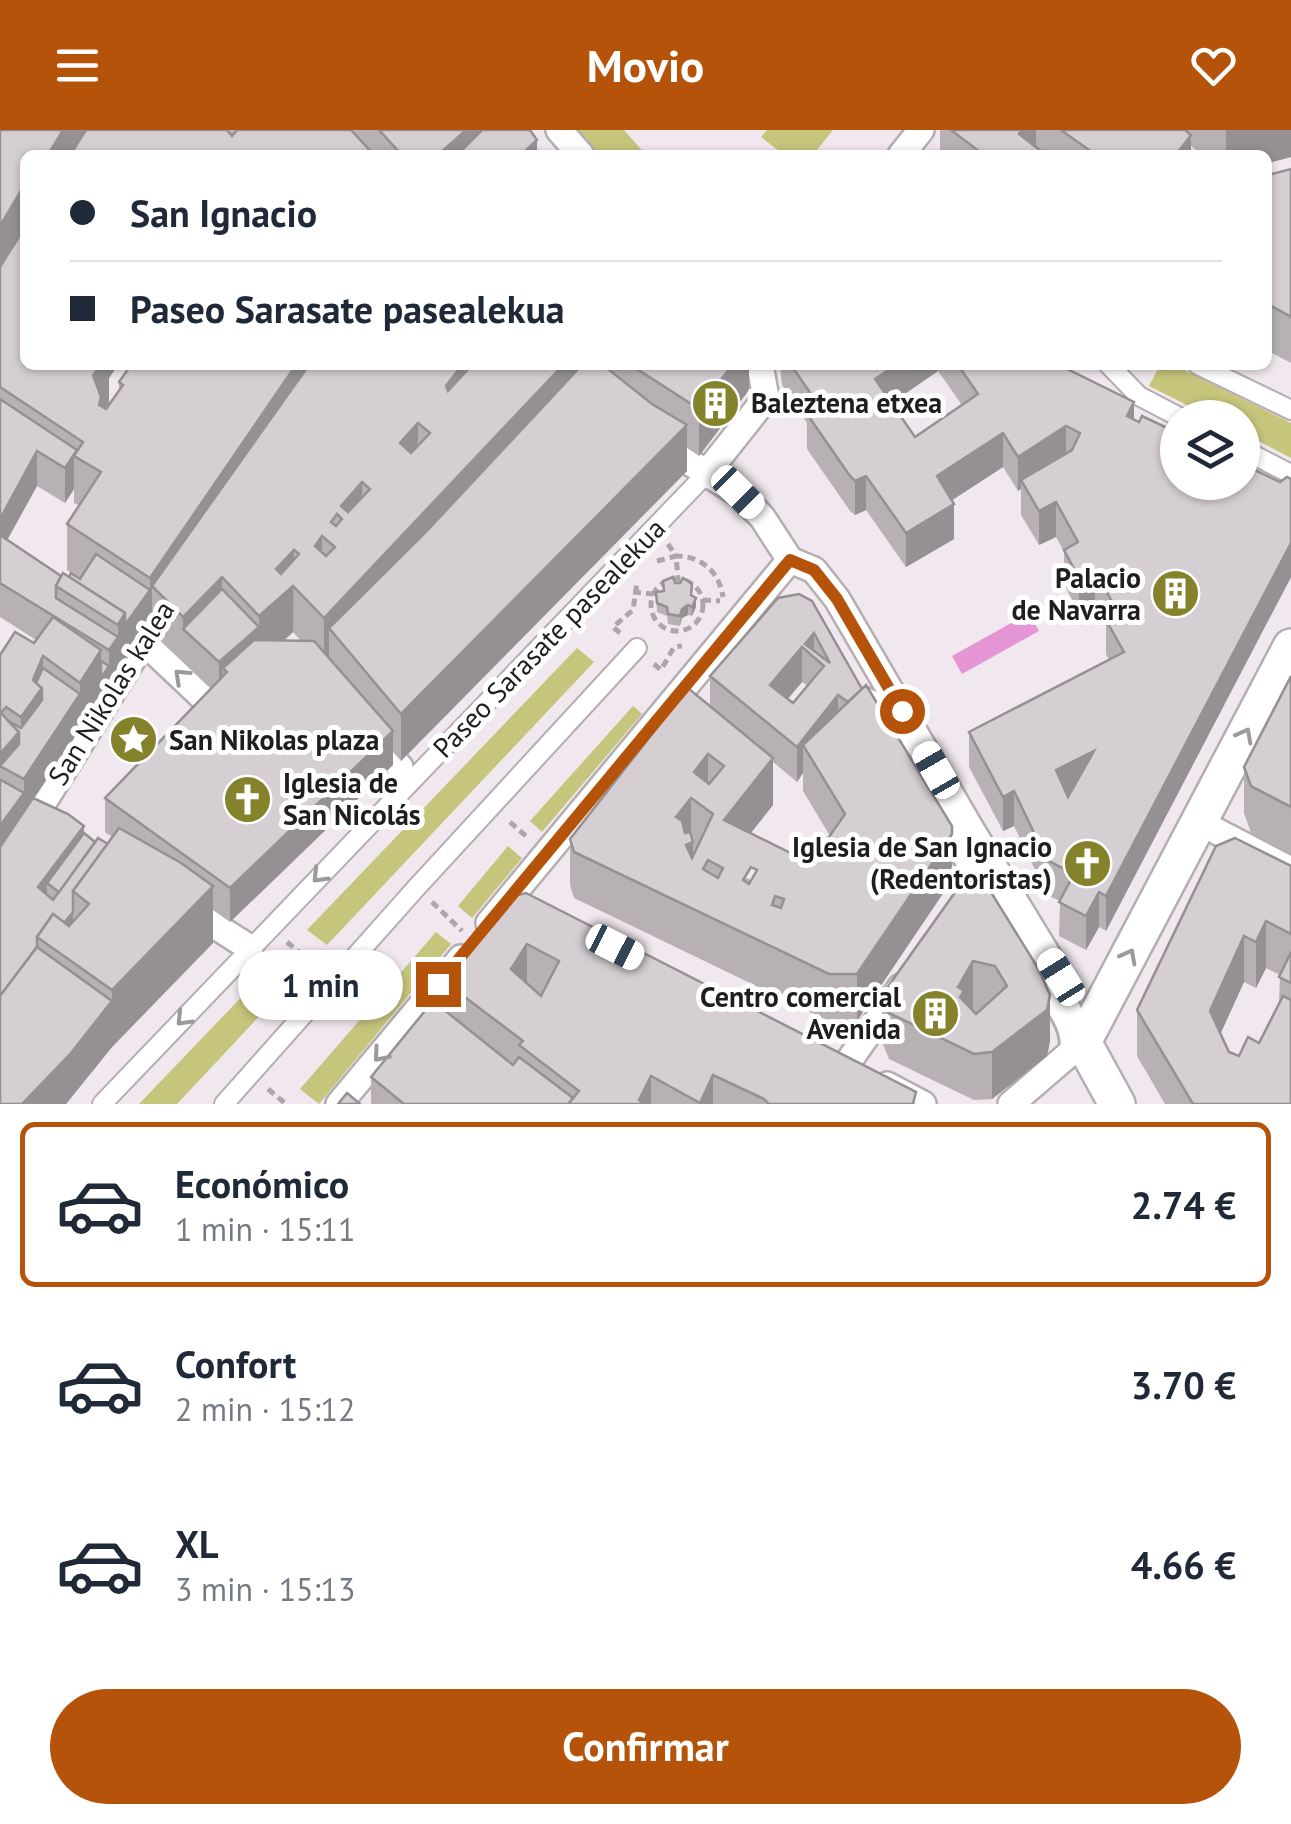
<!DOCTYPE html>
<html lang="es">
<head>
<meta charset="utf-8">
<style>
  :root { --surface:#fff; --page:#f6f6f7; --text:#1f2937; --muted:#747a83; --line:#e0e1e3; --accent:#b45309 }
  body { margin:0; font-family:"PT Sans",sans-serif; background:var(--page); color:var(--text); height:100vh; display:flex; flex-direction:column; font-size:38px; white-space:nowrap }
  * { box-sizing:border-box; margin:0 }
  p { font-size:32px; color:var(--muted) }
  .icon { flex:none; width:55px; height:55px; fill:none; stroke:currentColor; stroke-width:2; stroke-linecap:round; stroke-linejoin:round }
  .map { position:relative; height:974px; overflow:hidden }
  .drawer { display:flex; flex-direction:column; background:var(--surface); flex:1 }
  .drawer>* { flex:none }
  .top-card { position:absolute; left:20px; top:20px; width:1252px; height:220px; border-radius:15px; box-shadow:0 2px 8px #0004; display:grid; align-content:center; height:220px; padding:0 50px; background:var(--surface) }
  .tools { position:absolute; left:1160px; top:270px; display:grid; gap:20px }
  .tools a { display:grid; place-items:center; width:100px; height:100px; border-radius:50%; background:var(--surface); box-shadow:0 2px 8px #0004; font-size:50px }
  .end { position:absolute; width:45px; height:45px; margin:-22px; border:12px solid #b45309; background:#fff; box-shadow:0 0 0 5px #fff }
  .from { border-radius:50% }
  .bubble { position:absolute; height:70px; border-radius:35px; background:var(--surface); box-shadow:0 2px 8px #0004; font-size:32px; font-weight:700; line-height:70px; text-align:center }
  .car { position:absolute; width:30px; height:60px; margin:-30px -15px; border-radius:12px; box-shadow:0 0 8px 2px #0007; background:linear-gradient(#fff 24%,#345 0 40%,#fff 0 76%,#345 0 86%,#fff 0) }
  .top-card b { display:flex; align-items:center; gap:35px; height:95px; font-size:38px }
  .top-card b+b { border-top:2px solid var(--line) }
  .top-card i { width:25px; height:25px; background:var(--text) }
  ul { padding:18px 0 0; list-style:none }
  li { display:flex; align-items:center; gap:30px; height:165px; margin:0 20px 15px; padding:0 30px; border:5px solid transparent; border-radius:15px }
  li div { flex:1 }
  li b { display:block; font-size:38px }
  li em { font-style:normal; font-weight:700 }
  li.current { border-color:var(--accent) }
  li>.icon { width:90px; height:90px; stroke-width:1.5 }
  .cta { display:flex; gap:20px; margin-top:auto; padding:20px 50px }
  .cta a { flex:1; height:115px; border-radius:60px; background:var(--accent); color:#fff; font-size:40px; font-weight:700; line-height:115px; text-align:center }
  header { display:flex; justify-content:space-between; align-items:center; height:130px; padding:0 50px; background:var(--accent); color:#fff; font-size:45px; font-weight:700 }
  .map>svg:first-child { display:block }
</style>
</head>
<body>
<header><svg class="icon" aria-label="menu" viewBox="0 0 24 24"><path d="M4 6h16M4 12h16M4 18h16"/></svg>Movio<svg class="icon" aria-label="heart" viewBox="0 0 24 24"><path d="M12 20l-8-8c-3-5 5-10 8-4 3-6 11-1 8 4z"/></svg></header>
<div class="map">
<svg width="1291" height="974" viewBox="0 0 1291 974">
  <rect width="100%" height="100%" fill="#f0e8ee"/>
  <g fill="#c5c57b">
    <path d="M577 0H624L646 25H599Z"/>
    <path d="M767 0H833L813 25H784L761 7Z"/>
    <path d="M1160 235H1174L1291 293V328L1243 303 1242 288 1211 287 1149 256Z"/>
    <path d="M577 518 594 532 327 815 307 800Z"/>
    <path d="M633 576 642 584 542 702 530 691Z"/>
    <path d="M508 716 522 728 472 788 458 776Z"/>
    <path d="M436 802 451 814 319 974 300 959Z"/>
    <path d="M275 832 295 848 177 974H139Z"/>
  </g>
  <path fill="#e595d3" d="M1029 483 1039 501 962 544 952 526Z"/>
  <g fill="none" stroke-linecap="round" stroke-linejoin="round">
    <defs>
      <g id="service">
        <path d="M869 565 879 570 1049 858 1056 862"/>
        <path d="M946 707 983 766"/>
        <path d="M1041 860C1053 879 1071 899 1066 923"/>
      </g>
      <g id="pedestrian">
        <path d="M1109 235 1139 266 1181 288"/>
        <path d="M1198 235 1291 280"/>
        <path d="M1242 319 1291 344"/>
        <path d="M102 974 705 345"/>
        <path d="M224 974 417 757 637 518"/>
      </g>
      <g id="minor">
        <path d="M559 0 581 25"/>
        <path d="M901 25 921 0"/>
        <path d="M661 314 738 363 762 387 790 430"/>
        <path d="M705 345 766 268 760 235"/>
        <path d="M790 430 814 440 837 469 971 699 1061 847 1062 867 1083 912 1011 974"/>
        <path d="M142 510 212 576 226 563"/>
        <path d="M372 604 400 637"/>
        <path d="M1199 692 1291 740"/>
        <path d="M0 736 30 694 172 466"/>
        <path d="M187 778 250 818"/>
        <path d="M489 793 790 430"/>
        <path d="M846 935 901 857"/>
        <path d="M887 955 923 974"/>
        <path d="M339 974 461 828"/>
      </g>
      <path id="secondary" d="M1117 974 1083 912 1291 517"/>
    </defs>
    <use href="#service" stroke="#b4adb2" stroke-width="18"/>
    <use href="#pedestrian" stroke="#b4adb2" stroke-width="22"/>
    <use href="#minor" stroke="#b4adb2" stroke-width="30"/>
    <use href="#secondary" stroke="#b4adb2" stroke-width="40"/>
    <g stroke="#aca6aa" stroke-width="5" stroke-dasharray="8 5" stroke-linecap="butt">
      <path d="M668 414 676 426C701 426 719 441 723 467"/>
      <path d="M657 431 676 426 678 449"/>
      <circle cx="677" cy="475" r="26"/>
      <path d="M633 462 653 464"/>
      <path d="M703 470 720 471"/>
      <path d="M620 503 613 497 633 480 637 453"/>
      <path d="M654 534 661 540 674 517 682 516"/>
      <path d="M510 692 528 708"/>
      <path d="M432 772 462 801"/>
      <path d="M287 812 317 837"/>
      <path d="M268 959 286 974"/>
    </g>
    <use href="#service" stroke="#fff" stroke-width="12"/>
    <use href="#pedestrian" stroke="#fff" stroke-width="18"/>
    <use href="#minor" stroke="#fff" stroke-width="25"/>
    <use href="#secondary" stroke="#fff" stroke-width="35"/>
  </g>
  <g fill="#b7b1b5" fill-rule="evenodd">
    <path d="M0 0H530L537 25H25V235H118L109 248V273L105 278 106 279 119 261V252L127 240 122 235H749V260L699 326 687 318V341L401 631 393 622V635L230 792 213 780V813L112 917 66 974H0V525L34 513 36 510 0 487ZM37 356 65 373 74 359V373L79 375 67 394V440L80 449 61 446 7 410ZM152 491V503L211 559 105 668V702L112 707 108 714 95 712 84 703V696L34 669ZM293 502 301 511H284Z"/>
    <path d="M940 0H1291V27L1268 33V25H1202L1191 16V25H940Z"/>
    <path d="M1291 39V233L1268 221V45Z"/>
    <path d="M780 235H1060L1134 289 1178 303 1280 352 1291 349V447L1106 801 1099 797 1086 820 1059 806 1060 771 1047 765 1014 696 1003 701 969 637V602L1109 530 1106 524V494L1095 474 1079 483 1064 454V422L1056 407 1039 415 1021 385V359L1018 361 1003 337 952 370 954 409 906 437 866 380 855 385 850 381 807 319V293L782 255ZM938 241 962 275 915 307 892 273Z"/>
    <path d="M663 451 675 453 692 466 696 477 692 486 688 485 682 488 680 496 668 494 667 486 657 482 656 462 663 461Z"/>
    <path d="M799 464 952 750 857 891H829L574 768 570 755V709L710 577V546ZM802 552 808 556 793 573 788 569ZM773 632 797 652 803 643V661L830 706 811 733 750 703 773 675ZM751 737 757 740 751 750 745 747Z"/>
    <path d="M1291 546V724L1251 703 1244 683V637Z"/>
    <path d="M1291 736V974H1165L1137 926V880ZM1266 838 1280 845 1279 874 1259 913 1239 926 1229 922 1220 904 1244 852 1256 858Z"/>
    <path d="M961 754 1050 911 1047 926 992 969 974 970 889 929 882 912V865Z"/>
    <path d="M505 768 916 974H371V947L441 878V849Z"/>
  </g>
  <g fill="#959094">
    <path d="M63 0H89L76 25H48Z"/>
    <path d="M466 0H501L489 25H438Z"/>
    <path d="M1022 0H1036V25L1019 4Z"/>
    <path d="M1226 0H1291V27L1268 33V25H1226Z"/>
    <path d="M1191 5V25H1176Z"/>
    <path d="M537 10V25H521Z"/>
    <path d="M25 54V100L0 142V96Z"/>
    <path d="M96 235H118L109 248V273L101 282 93 245Z"/>
    <path d="M296 235H328L152 456V491L150 495V448Z"/>
    <path d="M462 235H464V278L446 302V256Z"/>
    <path d="M563 235H577V266L329 498V530L324 534V488Z"/>
    <path d="M732 235H749V260L699 326V279Z"/>
    <path d="M896 235H938V241L875 284V249Z"/>
    <path d="M1134 272V307L1127 286Z"/>
    <path d="M418 293V339L400 313Z"/>
    <path d="M687 295V341L401 631V584Z"/>
    <path d="M1066 296V330L1021 350V359L1018 361V327Z"/>
    <path d="M1003 303V337L937 380V346Z"/>
    <path d="M77 320 74 326V359L65 373V338Z"/>
    <path d="M37 321V356L0 423V389Z"/>
    <path d="M866 346V380L855 385V351Z"/>
    <path d="M362 352V399L341 422V376Z"/>
    <path d="M1056 372V407L1039 415V381Z"/>
    <path d="M954 374V409L906 437V403Z"/>
    <path d="M322 406V452L315 416Z"/>
    <path d="M1291 413V447L1106 801V766Z"/>
    <path d="M294 420 293 502 227 560V542L223 538V563L219 567V532L259 497V486L276 439Z"/>
    <path d="M1095 440V474L1079 483V448Z"/>
    <path d="M222 447V494L183 499V487Z"/>
    <path d="M150 460V495L101 566V548L109 536V520L118 507V495L125 483Z"/>
    <path d="M696 468V477L692 486V477Z"/>
    <path d="M688 475V485L682 488 680 496 682 479Z"/>
    <path d="M814 503V527L805 514Z"/>
    <path d="M802 517V552L770 589V555Z"/>
    <path d="M101 520V566L80 599V553Z"/>
    <path d="M43 526V573L21 633V587L33 550Z"/>
    <path d="M80 564V599L24 683V649Z"/>
    <path d="M838 565V599L803 615V643L797 652V617Z"/>
    <path d="M393 601V635L230 792V758Z"/>
    <path d="M19 602V646L0 636V624Z"/>
    <path d="M1094 621V656L1056 674V640Z"/>
    <path d="M708 624V671L694 642Z"/>
    <path d="M773 628V675L724 737V690Z"/>
    <path d="M1014 661V696L1003 701V667Z"/>
    <path d="M24 663V697L0 731V696Z"/>
    <path d="M691 668V713L693 712V759L676 687Z"/>
    <path d="M84 696V730L47 753V780L38 757Z"/>
    <path d="M952 704V750L857 891V844Z"/>
    <path d="M213 756V813L112 917 66 974H22L112 871V860Z"/>
    <path d="M1099 762V797L1086 820V786Z"/>
    <path d="M73 782V816L48 814Z"/>
    <path d="M1266 791V838L1256 858V812Z"/>
    <path d="M1244 806V852L1210 927V881Z"/>
    <path d="M527 814V861L511 839Z"/>
    <path d="M973 831V878L964 894 958 857Z"/>
    <path d="M1050 865V911L1047 926 992 969V922Z"/>
    <path d="M713 945V974H700Z"/>
    <path d="M651 946V974H639V970Z"/>
  </g>
  <g fill="#d5ced3" stroke="#959094" stroke-width="2.5" fill-rule="evenodd">
    <path d="M0 0H63L48 25H25V54L0 96Z"/>
    <path d="M86 0H227L232 6 237 0H351L374 25H70Z"/>
    <path d="M379 0H466L438 25H402Z"/>
    <path d="M482 0H530L537 10 521 25H457Z"/>
    <path d="M951 0H1022L1019 4 1046 25H984Z"/>
    <path d="M1061 0H1185L1191 5 1176 25H1096Z"/>
    <path d="M1291 39V187L1268 174V45Z"/>
    <path d="M25 97V235H102L93 245 101 267 99 275 106 279 123 255 119 252 131 235H296L150 448 67 394 101 342 74 326 83 312 0 257V137Z"/>
    <path d="M309 235H462L446 256 448 261 470 237 467 235H563L324 488 293 456 259 486 222 447 183 487 152 456ZM418 293 430 303 411 323 400 313ZM362 352 370 359 348 382 341 376ZM337 384 342 389 336 396 331 392ZM322 406 335 417 326 426 315 416ZM294 420 299 424 281 444 276 439Z"/>
    <path d="M582 235H603L652 274 687 295 401 584 329 498 424 404Z"/>
    <path d="M631 235H732L699 279Z"/>
    <path d="M791 235H896L875 249 915 307 978 264 958 235H1059L1134 272 1127 286 1139 292 1142 286 1178 303V352H1242V334L1280 352 1287 347 1291 349V413L1106 766 1099 762 1086 786 1059 772 1074 744 1047 730 1014 661 1003 667 969 602 1124 522 1106 490 1118 483 1095 440 1079 448 1064 420 1078 412 1056 372 1039 381 1021 350 1072 320 1080 303 1066 296 1018 327 1003 303 937 346 954 374 906 403 866 346 855 351 850 346 807 284 808 280 818 274ZM1094 621 1068 667 1056 640Z"/>
    <path d="M0 269 77 320 65 338 37 321 0 389Z"/>
    <path d="M0 405 61 446 56 456V468L118 507 109 520 0 453Z"/>
    <path d="M96 424 150 460 125 495V483L69 447 71 443 80 449Z"/>
    <path d="M63 443 125 483 118 495 56 456Z"/>
    <path d="M673 447 675 453H680L683 448 692 454 691 465 696 468 692 477 688 475 682 479 680 486 668 484 667 477 657 473 656 462 664 461 663 451Z"/>
    <path d="M222 459 259 497 219 532 183 499Z"/>
    <path d="M799 464 812 471 862 559 848 572 838 565 797 617 710 546 778 468ZM814 503 830 533 805 514ZM802 517 824 536 793 573 770 555Z"/>
    <path d="M53 487 101 520 80 553 43 526 33 550 42 558 21 587 6 577 1 583 19 602 0 624V525L15 502 34 513Z"/>
    <path d="M254 510 314 511 393 601 230 758 105 668 227 542 223 538Z"/>
    <path d="M101 531 109 536 101 548Z"/>
    <path d="M43 538 80 564 24 649 0 636 19 614V602L7 590 21 598 42 570V558L36 553Z"/>
    <path d="M1291 546V677L1251 656 1244 637Z"/>
    <path d="M866 555 952 696V704L857 844H829L574 722 570 709 688 558 773 628 724 690 811 733 845 684 803 615ZM708 624 724 636 709 654 694 642ZM691 668 713 684 692 728 686 715 693 712 690 702 685 703 682 691 676 687ZM708 730 723 738 718 748 703 739ZM751 737 757 740 749 754 743 750ZM775 766 784 769 781 778 772 775Z"/>
    <path d="M1 650 24 663 0 696V652Z"/>
    <path d="M33 668 68 684 84 696 38 757 53 770 98 708 108 714 73 761V782L64 793 53 784 37 807V817L0 866V717Z"/>
    <path d="M119 698 181 733 213 756 112 860 37 807 53 784 69 796 89 774 73 761Z"/>
    <path d="M84 703 95 712 59 762 47 753Z"/>
    <path d="M1235 708 1291 736V804L1266 791 1256 812 1244 806 1210 881 1229 922 1239 926 1248 907 1259 913 1283 866 1291 870V974H1193L1137 880 1216 716Z"/>
    <path d="M984 751 1038 838 1050 865 1047 880 992 922 974 924 889 883 882 865 961 754ZM973 831 995 836 1007 856 976 884 960 867 964 861 958 857Z"/>
    <path d="M526 763 916 962 913 974H769L764 969 713 945 700 973 651 946 639 970 644 974H568L579 961 519 915 523 911 441 849 505 768ZM527 814 559 831 541 866 511 839Z"/>
    <path d="M37 817 112 871 71 923 22 974H0V866Z"/>
    <path d="M1291 822V853L1279 847Z"/>
    <path d="M433 871 513 935 519 927 573 968 568 974H404L371 947Z"/>
    <path d="M347 963 360 974H338Z"/>
  </g>
  <defs><path id="oneway-chevron" d="M-2-3.5L2.5 0L-2 3.5" fill="none" stroke-width="1.6" stroke-linecap="round" stroke-linejoin="round" transform="scale(2.5)"/></defs>
  <g stroke="#9b999a">
    <use href="#oneway-chevron" transform="translate(181 546) rotate(-137)"/>
    <use href="#oneway-chevron" transform="translate(1245 605) rotate(-62)"/>
    <use href="#oneway-chevron" transform="translate(319 746) rotate(134)"/>
    <use href="#oneway-chevron" transform="translate(1129 826) rotate(-62)"/>
    <use href="#oneway-chevron" transform="translate(183 889) rotate(134)"/>
    <use href="#oneway-chevron" transform="translate(380 925) rotate(130)"/>
  </g>
  <g fill="none" stroke-linecap="round" stroke-linejoin="round">
    <path stroke="#b45309" stroke-width="12" d="M438 854 790 430 814 440 837 469 902 581"/>
  </g>
  <defs>
    <symbol id="building-disc" viewBox="-11 -11 22 22"><circle r="9.5" fill="#84822b" stroke="#fff"/><path d="M-4-6H4V6H1V3H-1V6H-4ZM-2.5-4.3h1.7v1.8h-1.7ZM.8-4.3h1.7v1.8H.8ZM-2.5-1h1.7V.8h-1.7ZM.8-1h1.7V.8H.8Z" fill="#fff"/></symbol>
    <symbol id="sight-disc" viewBox="-11 -11 22 22"><circle r="9.5" fill="#84822b" stroke="#fff"/><path d="M0-6L1.8-2.2L6-1.7L2.9 1.2L3.7 5.4L0 3.3L-3.7 5.4L-2.9 1.2L-6-1.7L-1.8-2.2Z" fill="#fff"/></symbol>
    <symbol id="church-disc" viewBox="-11 -11 22 22"><circle r="9.5" fill="#84822b" stroke="#fff"/><path d="M-1.2-6h2.4v3.5h3.3v2.4h-3.3V6h-2.4V-.1h-3.3v-2.4h3.3Z" fill="#fff"/></symbol>
  </defs>
  <g fill-rule="evenodd">
    <use href="#building-disc" x="688" y="246" width="55" height="55"/>
    <use href="#building-disc" x="1148" y="436" width="55" height="55"/>
    <use href="#sight-disc" x="106" y="582" width="55" height="55"/>
    <use href="#church-disc" x="220" y="642" width="55" height="55"/>
    <use href="#church-disc" x="1060" y="706" width="55" height="55"/>
    <use href="#building-disc" x="908" y="856" width="55" height="55"/>
  </g>
  <g text-anchor="middle" stroke-width="10" stroke-linejoin="round" paint-order="stroke">
    <g font-size="28" font-weight="bold" fill="#201d1f" stroke="#fff" text-anchor="start">
      <text x="751" y="283">Baleztena etxea</text>
      <text x="1141" y="458" text-anchor="end">Palacio<tspan x="1141" dy="32">de Navarra</tspan></text>
      <text x="169" y="620">San Nikolas plaza</text>
      <text x="283" y="663">Iglesia de<tspan x="283" dy="32">San Nicolás</tspan></text>
      <text x="1052" y="727" text-anchor="end">Iglesia de San Ignacio<tspan x="1052" dy="32">(Redentoristas)</tspan></text>
      <text x="901" y="877" text-anchor="end">Centro comercial<tspan x="901" dy="32">Avenida</tspan></text>
    </g>
    <g font-size="28" fill="#201d1f" stroke="#fff">
      <text transform="translate(549 508) rotate(-46)" y="10">Paseo Sarasate pasealekua</text>
      <text transform="translate(111 563) rotate(-58)" y="10">San Nikolas kalea</text>
    </g>
  </g>
</svg>
<div class="tools">
<a><svg class="icon" aria-label="layers" viewBox="0 0 24 24"><path d="M12 4l9 5-9 5-9-5zM3 14l9 5 9-5"/></svg></a>
</div>
<i class="end from" style="left:902px;top:581px"></i>
<i class="end" style="left:438px;top:854px"></i>
<div class="bubble" style="left:238px;top:820px;width:165px">1 min</div>
<i class="car" style="left:738px;top:362px;rotate:135deg"></i>
<i class="car" style="left:936px;top:640px;rotate:330deg"></i>
<i class="car" style="left:615px;top:817px;rotate:117deg"></i>
<i class="car" style="left:1061px;top:847px;rotate:328deg"></i>
<div class="top-card">
<b><i class="from"></i>San Ignacio</b>
<b><i></i>Paseo Sarasate pasealekua</b>
</div>
</div>
<section class="drawer">
<ul>
<li class="current"><svg class="icon" aria-label="car" viewBox="0 0 24 24"><path d="M5 17H2v-5l4-1 3-4h7l3 4 3 1v5h-3M9 17h6M6 11h13"/><circle cx="7" cy="17" r="2"/><circle cx="17" cy="17" r="2"/></svg><div><b>Económico</b><p>1 min · 15:11</p></div><em>2.74 €</em></li>
<li><svg class="icon" aria-label="car" viewBox="0 0 24 24"><path d="M5 17H2v-5l4-1 3-4h7l3 4 3 1v5h-3M9 17h6M6 11h13"/><circle cx="7" cy="17" r="2"/><circle cx="17" cy="17" r="2"/></svg><div><b>Confort</b><p>2 min · 15:12</p></div><em>3.70 €</em></li>
<li><svg class="icon" aria-label="car" viewBox="0 0 24 24"><path d="M5 17H2v-5l4-1 3-4h7l3 4 3 1v5h-3M9 17h6M6 11h13"/><circle cx="7" cy="17" r="2"/><circle cx="17" cy="17" r="2"/></svg><div><b>XL</b><p>3 min · 15:13</p></div><em>4.66 €</em></li>
</ul>
<div class="cta"><a>Confirmar</a></div>
</section>
</body>
</html>
